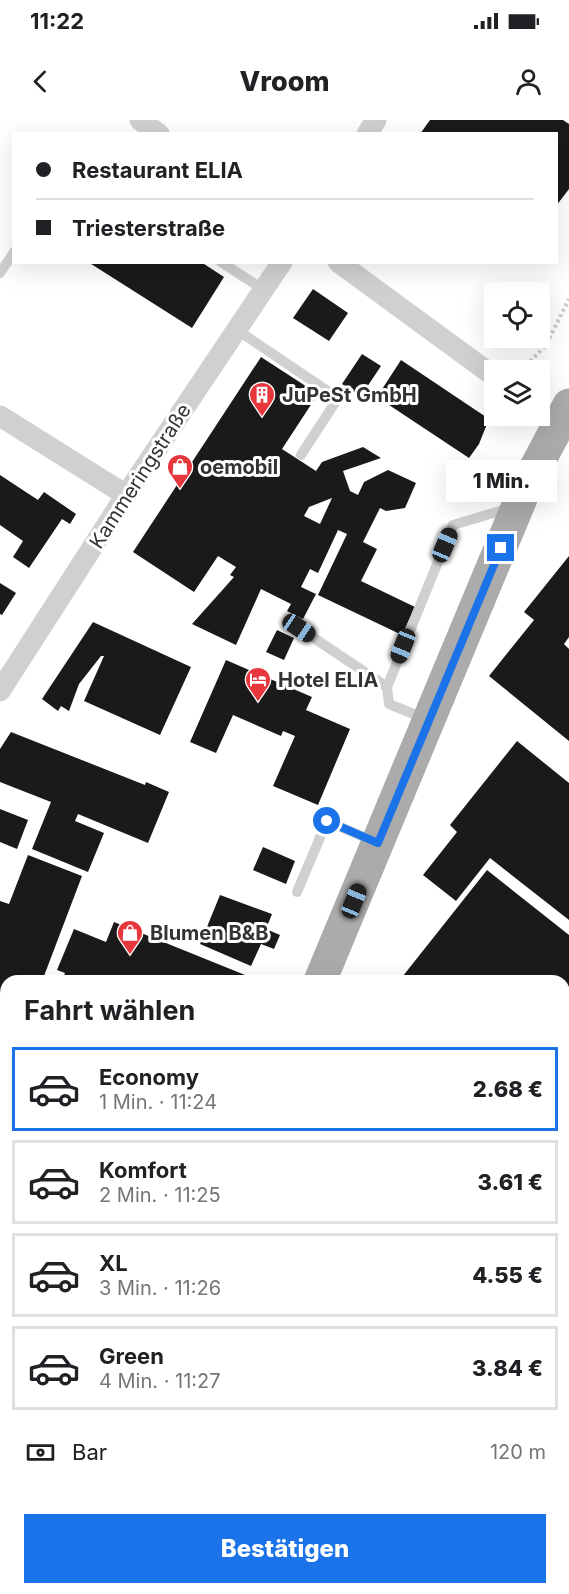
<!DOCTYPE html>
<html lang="de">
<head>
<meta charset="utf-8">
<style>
  :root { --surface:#fff; --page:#f2f2f2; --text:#202124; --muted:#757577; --line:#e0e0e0; --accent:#1a73e8 }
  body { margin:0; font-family:Inter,sans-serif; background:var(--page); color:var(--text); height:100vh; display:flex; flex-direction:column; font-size:22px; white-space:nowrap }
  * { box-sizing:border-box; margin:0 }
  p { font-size:20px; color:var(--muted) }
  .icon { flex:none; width:33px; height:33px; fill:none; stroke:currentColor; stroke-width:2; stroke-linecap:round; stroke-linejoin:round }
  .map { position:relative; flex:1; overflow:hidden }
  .details { position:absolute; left:0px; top:855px; width:570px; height:620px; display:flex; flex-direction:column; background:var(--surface); border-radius:18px 18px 0 0; box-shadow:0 6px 24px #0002 }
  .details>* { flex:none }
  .banner { position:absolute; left:12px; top:12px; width:546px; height:132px; border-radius:0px; box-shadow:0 6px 24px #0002; display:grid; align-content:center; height:132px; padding:0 24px; background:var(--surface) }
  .fabs { position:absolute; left:484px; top:162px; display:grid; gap:12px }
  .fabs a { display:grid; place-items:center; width:66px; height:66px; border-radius:0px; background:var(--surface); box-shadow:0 6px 24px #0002; font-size:30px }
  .end { position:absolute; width:27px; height:27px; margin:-14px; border:8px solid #1a73e8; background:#fff; box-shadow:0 0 0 3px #fff }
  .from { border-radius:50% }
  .bubble { position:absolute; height:42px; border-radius:0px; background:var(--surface); box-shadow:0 6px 24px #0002; font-size:20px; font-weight:800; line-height:42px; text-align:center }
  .car { position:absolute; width:18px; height:36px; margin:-18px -9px; border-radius:8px; box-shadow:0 0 4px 2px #0007; background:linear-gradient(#222 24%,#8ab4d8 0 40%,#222 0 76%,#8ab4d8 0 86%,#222 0) }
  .banner b { display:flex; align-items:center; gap:21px; height:57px; font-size:22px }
  .banner b+b { border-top:2px solid var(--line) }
  .banner i { width:15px; height:15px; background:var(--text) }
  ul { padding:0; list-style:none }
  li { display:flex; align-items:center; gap:18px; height:84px; margin:0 12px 9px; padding:0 12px; border:3px solid var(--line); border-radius:0px }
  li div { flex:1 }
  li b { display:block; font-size:22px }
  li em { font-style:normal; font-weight:800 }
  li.selected { border-color:var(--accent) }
  li>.icon { width:54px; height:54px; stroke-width:1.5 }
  h2 { padding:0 24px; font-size:27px; line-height:72px }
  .pay { display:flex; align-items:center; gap:15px; height:66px; padding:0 24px; font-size:22px }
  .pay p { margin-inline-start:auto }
  .action { display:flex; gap:12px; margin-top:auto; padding:12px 24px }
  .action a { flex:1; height:69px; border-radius:0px; background:var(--accent); color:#fff; font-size:24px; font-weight:800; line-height:69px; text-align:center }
  .status { display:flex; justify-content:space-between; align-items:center; height:42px; padding:0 30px; background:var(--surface); direction:ltr }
  .status svg { height:16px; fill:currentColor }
  header { display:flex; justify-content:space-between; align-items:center; height:78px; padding:0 24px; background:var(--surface); font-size:27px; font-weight:800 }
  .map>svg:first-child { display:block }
</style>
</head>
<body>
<div class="status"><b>11:22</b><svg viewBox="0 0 49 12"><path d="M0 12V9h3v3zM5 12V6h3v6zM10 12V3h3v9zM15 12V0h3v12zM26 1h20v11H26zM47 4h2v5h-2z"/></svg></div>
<header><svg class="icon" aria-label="back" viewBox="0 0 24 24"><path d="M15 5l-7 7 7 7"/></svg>Vroom<svg class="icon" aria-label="person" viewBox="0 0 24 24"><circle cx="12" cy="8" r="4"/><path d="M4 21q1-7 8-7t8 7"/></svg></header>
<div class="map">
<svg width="569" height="1474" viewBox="0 0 569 1474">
  <rect width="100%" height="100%" fill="#fff"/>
  <path fill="#e5ecdf" d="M0 1404 6 1408V1468L26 1469 23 1474H0Z"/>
  <g fill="#1a1a1a" fill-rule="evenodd">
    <path d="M430 0H563L569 4V69L556 86V14H420Z"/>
    <path d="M88 142H201L224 157 192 208Z"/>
    <path d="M313 169 348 193 329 221 293 198Z"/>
    <path d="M362 234 381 246 361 276 342 264Z"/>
    <path d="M261 237 318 274 282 329 316 351 322 342 363 327 381 338 343 351 350 371 358 375 364 362 388 350 416 363 405 388 386 391 380 388 363 422 377 429 361 461 415 487 402 515 318 475 347 414 338 410 318 453 310 449 301 467 316 474 303 499 287 491 291 484 261 469 236 525 192 504 234 457 230 455 236 447 218 436 194 472 133 432ZM332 378 320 404 304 396 309 387Z"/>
    <path d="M401 240 489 299 479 324 469 338 377 277Z"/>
    <path d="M0 355 38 380 44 372 76 394 70 404 62 399 29 448 13 437 23 421 0 405Z"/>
    <path d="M569 436V517L564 524 569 529V621L489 556 534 500 524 492Z"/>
    <path d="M0 463 16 473 2 495 0 494Z"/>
    <path d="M93 502 191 547 160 615 84 581 104 536H101L79 564 69 591 61 586 58 591 42 579Z"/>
    <path d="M277 510 294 518 284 540 266 532Z"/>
    <path d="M226 540 312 577 306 590 350 609 318 685 273 666 295 616 283 611 281 616 233 595 216 633 190 622Z"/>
    <path d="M11 612 145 665 146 662 169 672 148 723 78 694 75 701 104 713 88 752 32 729 51 682 0 662V629Z"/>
    <path d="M517 621 569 663V800L490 738 456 781 423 755 457 712 450 705Z"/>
    <path d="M0 689 28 700 17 729 0 722Z"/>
    <path d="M263 727 295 741 286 764 253 750Z"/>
    <path d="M28 735 82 756 44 856H46L44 861H6V881L0 879V781L9 784Z"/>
    <path d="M487 750 569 815V921L564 927V861H399Z"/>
    <path d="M220 775 272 794 266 809 280 815 274 829 261 824 251 846 200 824Z"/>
    <path d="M114 802 250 857 248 861H62L65 853 57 850 74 809 106 822Z"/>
    <path d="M0 1035 6 1039V1087L0 1083Z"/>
    <path d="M564 1069 569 1072V1079L564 1085Z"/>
    <path d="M6 1175V1271L0 1280V1184Z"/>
    <path d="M569 1333V1388L564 1384V1340Z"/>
    <path d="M564 1414 569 1418V1431L564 1438Z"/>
    <path d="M188 1468H263L259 1474H195Z"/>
    <path d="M320 1468H413L420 1474H327Z"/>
  </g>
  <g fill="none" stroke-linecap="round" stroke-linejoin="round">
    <g stroke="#cdcdcd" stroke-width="4" stroke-dasharray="3 3" stroke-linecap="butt">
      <path d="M522 250 546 225 569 179"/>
      <path d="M564 1266 569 1270"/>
      <path d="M564 1305 569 1299"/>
    </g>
    <g stroke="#d0d0d0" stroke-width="10">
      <path d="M221 142 264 170"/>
      <path d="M0 153 14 132"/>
      <path d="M237 210 338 278 301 335"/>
      <path d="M299 508 387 567 389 584 426 599"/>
      <path d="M387 567 453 405 510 388"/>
      <path d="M297 772 327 701 375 722"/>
      <path d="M564 962 569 956"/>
      <path d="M564 1044 569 1048"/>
      <path d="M564 1111 569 1105"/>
      <path d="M301 1468 308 1474"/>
      <path d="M534 1468 541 1474"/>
      <path d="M275 1474 284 1468"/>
    </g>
    <g stroke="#d0d0d0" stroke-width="21">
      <path d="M140 0 159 14"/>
      <path d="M367 14 376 0"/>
      <path d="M338 142 495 257"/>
      <path d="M0 296 126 375"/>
      <path d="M0 571 126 375 282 142"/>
      <path d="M0 918 6 921"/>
      <path d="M0 964 6 956"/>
    </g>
    <g stroke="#ababab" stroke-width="33">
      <path d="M320 861 527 364 569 285"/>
      <path d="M57 1474 60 1468"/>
    </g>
  </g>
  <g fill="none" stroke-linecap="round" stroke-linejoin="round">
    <path stroke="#1a73e8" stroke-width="8" d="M327 701 378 723 501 428"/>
  </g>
  <defs>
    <symbol id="building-pin" viewBox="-11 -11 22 30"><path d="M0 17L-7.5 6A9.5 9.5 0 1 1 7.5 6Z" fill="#e8373c" stroke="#fff"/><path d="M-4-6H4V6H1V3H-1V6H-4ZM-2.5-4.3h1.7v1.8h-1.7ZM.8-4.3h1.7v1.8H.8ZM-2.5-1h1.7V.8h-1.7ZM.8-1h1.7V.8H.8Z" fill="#fff"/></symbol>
    <symbol id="shop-pin" viewBox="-11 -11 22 30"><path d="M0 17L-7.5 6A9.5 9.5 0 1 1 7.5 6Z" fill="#e8373c" stroke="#fff"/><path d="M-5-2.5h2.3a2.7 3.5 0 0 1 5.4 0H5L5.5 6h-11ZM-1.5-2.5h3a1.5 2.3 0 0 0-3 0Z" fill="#fff"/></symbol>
    <symbol id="hotel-pin" viewBox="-11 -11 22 30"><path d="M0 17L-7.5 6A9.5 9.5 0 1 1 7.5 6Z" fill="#e8373c" stroke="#fff"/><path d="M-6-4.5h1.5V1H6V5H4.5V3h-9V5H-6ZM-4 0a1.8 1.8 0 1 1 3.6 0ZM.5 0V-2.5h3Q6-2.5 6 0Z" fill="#fff"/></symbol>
  </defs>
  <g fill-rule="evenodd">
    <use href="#building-pin" x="247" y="260" width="30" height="40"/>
    <use href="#shop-pin" x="165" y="332" width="30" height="40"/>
    <use href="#hotel-pin" x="243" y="545" width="30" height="40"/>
    <use href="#shop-pin" x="115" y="798" width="30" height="40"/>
  </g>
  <g text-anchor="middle" stroke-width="6" stroke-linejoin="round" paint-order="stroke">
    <g font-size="20" font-weight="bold" fill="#333" stroke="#fff" text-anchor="start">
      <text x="282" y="282">JuPeSt GmbH</text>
      <text x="200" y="354">oemobil</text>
      <text x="278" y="567">Hotel ELIA</text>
      <text x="150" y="820">Blumen B&amp;B</text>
    </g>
    <g font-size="20" fill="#333" stroke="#fff">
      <text transform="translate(140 356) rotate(-57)" y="7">Kammeringstraße</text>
    </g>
  </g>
</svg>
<div class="fabs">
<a><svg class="icon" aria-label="locate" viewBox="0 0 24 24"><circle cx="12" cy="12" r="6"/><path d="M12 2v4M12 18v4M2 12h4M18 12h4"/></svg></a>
<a><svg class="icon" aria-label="layers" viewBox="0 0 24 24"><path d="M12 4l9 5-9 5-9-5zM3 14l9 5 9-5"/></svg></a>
</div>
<i class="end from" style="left:327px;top:701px"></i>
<i class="end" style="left:501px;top:428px"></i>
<div class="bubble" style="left:446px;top:340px;width:111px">1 Min.</div>
<i class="car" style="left:445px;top:425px;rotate:23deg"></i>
<i class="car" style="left:299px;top:508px;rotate:124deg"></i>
<i class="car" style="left:403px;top:526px;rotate:202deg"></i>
<i class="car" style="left:354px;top:781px;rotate:22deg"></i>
<div class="banner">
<b><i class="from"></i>Restaurant ELIA</b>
<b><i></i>Triesterstraße</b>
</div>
<section class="details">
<h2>Fahrt wählen</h2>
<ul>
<li class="selected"><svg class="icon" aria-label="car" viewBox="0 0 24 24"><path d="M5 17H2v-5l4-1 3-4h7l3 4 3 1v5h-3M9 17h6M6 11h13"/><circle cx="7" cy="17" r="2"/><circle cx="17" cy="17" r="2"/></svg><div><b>Economy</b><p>1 Min. · 11:24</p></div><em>2.68 €</em></li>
<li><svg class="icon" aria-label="car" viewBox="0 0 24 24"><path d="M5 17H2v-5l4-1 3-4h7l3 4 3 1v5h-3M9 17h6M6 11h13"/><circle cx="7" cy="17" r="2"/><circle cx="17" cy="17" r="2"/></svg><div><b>Komfort</b><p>2 Min. · 11:25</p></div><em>3.61 €</em></li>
<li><svg class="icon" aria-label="car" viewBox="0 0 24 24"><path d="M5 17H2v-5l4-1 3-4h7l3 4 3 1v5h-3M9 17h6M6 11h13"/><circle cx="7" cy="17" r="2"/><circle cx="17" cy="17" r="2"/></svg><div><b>XL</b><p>3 Min. · 11:26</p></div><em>4.55 €</em></li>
<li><svg class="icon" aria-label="car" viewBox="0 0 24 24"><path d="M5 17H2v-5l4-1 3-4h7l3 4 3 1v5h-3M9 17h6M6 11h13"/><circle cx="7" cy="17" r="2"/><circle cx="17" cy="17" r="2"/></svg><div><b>Green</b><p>4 Min. · 11:27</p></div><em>3.84 €</em></li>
</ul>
<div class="pay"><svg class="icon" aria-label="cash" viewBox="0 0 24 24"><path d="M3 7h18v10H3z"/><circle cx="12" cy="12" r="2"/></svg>Bar<p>120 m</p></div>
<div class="action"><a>Bestätigen</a></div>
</section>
</div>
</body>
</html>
